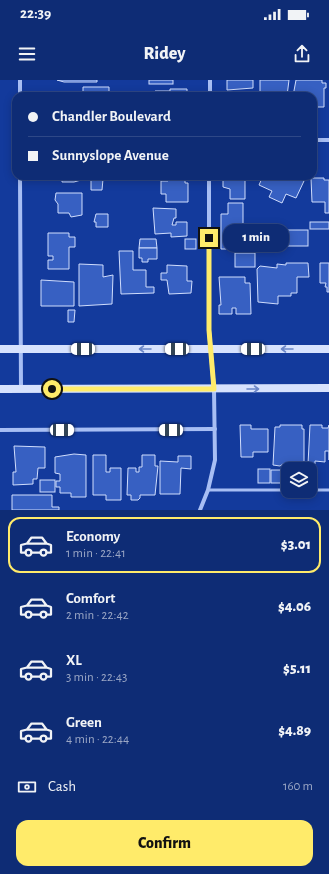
<!DOCTYPE html>
<html lang="en">
<head>
<meta charset="utf-8">
<style>
  :root { --surface:#0e2c75; --page:#17347a; --text:#f1f3f6; --muted:#9ba7c5; --line:#2e4887; --accent:#ffeb6a }
  body { margin:0; font-family:"Alegreya Sans",sans-serif; background:var(--page); color:var(--text); height:100vh; display:flex; flex-direction:column; font-size:15px; white-space:nowrap }
  * { box-sizing:border-box; margin:0 }
  p { font-size:13px; color:var(--muted) }
  .icon { flex:none; width:22px; height:22px; fill:none; stroke:currentColor; stroke-width:2; stroke-linecap:round; stroke-linejoin:round }
  .map { position:relative; height:430px; overflow:hidden }
  .side { display:flex; flex-direction:column; background:var(--surface); flex:1 }
  .side>* { flex:none }
  .banner { position:absolute; left:12px; top:12px; width:305px; height:88px; border-radius:12px; box-shadow:0 2px 10px #0003,0 0 0 1px var(--line); display:grid; align-content:center; height:88px; padding:0 16px; background:var(--surface) }
  .fabs { position:absolute; left:281px; top:382px; display:grid; gap:8px }
  .fabs a { display:grid; place-items:center; width:36px; height:36px; border-radius:8px; background:var(--surface); box-shadow:0 2px 10px #0003,0 0 0 1px var(--line); font-size:20px }
  .end { position:absolute; width:18px; height:18px; margin:-9px; border:5px solid #ffeb6a; background:#111; box-shadow:0 0 0 2px #111 }
  .from { border-radius:50% }
  .bubble { position:absolute; height:28px; border-radius:12px; background:var(--surface); box-shadow:0 2px 10px #0003,0 0 0 1px var(--line); font-size:13px; font-weight:800; line-height:28px; text-align:center }
  .car { position:absolute; width:12px; height:24px; margin:-12px -6px; border-radius:5px; box-shadow:0 0 3px 1px #0007; background:linear-gradient(#fff 24%,#345 0 40%,#fff 0 76%,#345 0 86%,#fff 0) }
  .banner b { display:flex; align-items:center; gap:14px; height:38px; font-size:15px }
  .banner b+b { border-top:1px solid var(--line) }
  .banner i { width:10px; height:10px; background:var(--text) }
  ul { padding:7px 0 0; list-style:none }
  li { display:flex; align-items:center; gap:12px; height:56px; margin:0 8px 6px; padding:0 8px; border:2px solid transparent; border-radius:12px }
  li div { flex:1 }
  li b { display:block; font-size:15px }
  li em { font-style:normal; font-weight:800 }
  li.active { border-color:var(--accent) }
  li>.icon { width:36px; height:36px; stroke-width:1.5 }
  .pay { display:flex; align-items:center; gap:10px; height:44px; padding:0 16px; font-size:15px }
  .pay p { margin-inline-start:auto }
  .action { display:flex; gap:8px; margin-top:auto; padding:8px 16px }
  .action a { flex:1; height:46px; border-radius:12px; background:var(--accent); color:#111; font-size:16px; font-weight:800; line-height:46px; text-align:center }
  .status { display:flex; justify-content:space-between; align-items:center; height:28px; padding:0 20px; background:var(--surface); direction:ltr }
  .status svg { height:11px; fill:currentColor }
  header { display:flex; justify-content:space-between; align-items:center; height:52px; padding:0 16px; background:var(--surface); font-size:18px; font-weight:800 }
  .map>svg:first-child { display:block }
</style>
</head>
<body>
<div class="status"><b>22:39</b><svg viewBox="0 0 49 12"><path d="M0 12V9h3v3zM5 12V6h3v6zM10 12V3h3v9zM15 12V0h3v12zM26 1h20v11H26zM47 4h2v5h-2z"/></svg></div>
<header><svg class="icon" aria-label="menu" viewBox="0 0 24 24"><path d="M4 6h16M4 12h16M4 18h16"/></svg>Ridey<svg class="icon" aria-label="share" viewBox="0 0 24 24"><path d="M12 15V3M7 8l5-5 5 5M5 13v7h14v-7"/></svg></header>
<div class="map">
<svg width="329" height="430" viewBox="0 0 329 430">
  <rect width="100%" height="100%" fill="#133a9c"/>
  <g fill="#3760c2" stroke="#d0ddfd">
    <path d="M57 0H97V2H64Z"/>
    <rect x="149" y="0" width="24" height="4"/>
    <path d="M227 0H253V8L227 10Z"/>
    <path d="M260 0H289L287 16H260Z"/>
    <path d="M296 0H322V3H326V8H324V27H313V16H293Z"/>
    <path d="M83 7H109V15L83 16Z"/>
    <path d="M170 9H187V16H149L155 15V11H170Z"/>
    <rect x="59" y="14" width="16" height="2"/>
    <path d="M58 96H80L81 100 74 102H62V96Z"/>
    <path d="M168 96H185V103H188V122H166V114H161V101H168Z"/>
    <path d="M223 96H245V119H230V109L223 107Z"/>
    <path d="M263 96H293L304 101 296 118 286 114 282 123 269 117 272 111 259 105Z"/>
    <path d="M311 98H324V100H329V133H325V122H312Z"/>
    <path d="M91 99H103L102 110H91Z"/>
    <path d="M56 113H82V135L71 137 69 133H58V124L55 120Z"/>
    <path d="M228 123H243V169H221V134H228Z"/>
    <path d="M153 128 176 129V138H174L172 145H176V142H187V156L171 157V153L155 154Z"/>
    <path d="M96 134H108V147H96V142H94Z"/>
    <rect x="310" y="142" width="19" height="7"/>
    <rect x="286" y="150" width="22" height="16"/>
    <path d="M48 153H69V157H75V167H69V189H48V180H53V176H48Z"/>
    <path d="M140 159H156L157 168H139Z"/>
    <rect x="185" y="159" width="11" height="10"/>
    <path d="M139 168H157V179H148V182H142V178H139Z"/>
    <path d="M119 171H133V190H146V207H154V213L121 214Z"/>
    <rect x="235" y="173" width="20" height="14"/>
    <path d="M286 183H308L309 197H297V213H291V216H278V224L258 222 257 189 260 186 277 188V184L286 185Z"/>
    <path d="M320 183H329V212H327V207H325L326 203H320Z"/>
    <path d="M79 184 103 185V197L113 195 112 224 79 226Z"/>
    <path d="M167 185 187 186V201H192L191 213 169 214 167 200H161V193H167Z"/>
    <path d="M219 197H245V203H250L251 234H236V228H232V234H219V225H221Z"/>
    <path d="M41 200 74 202V226H41Z"/>
    <path d="M68 230H75L74 242H68Z"/>
    <path d="M240 345H251V349H268V372H253V377H241Z"/>
    <path d="M280 345H302V349H304V383L283 384 280 386 273 385 275 347H280Z"/>
    <path d="M310 345H322V348H328L329 345V380V371H325V382L315 381V384H308Z"/>
    <path d="M14 366 45 367V388H38L37 399H33V404L13 405V392H16Z"/>
    <path d="M74 374 86 375V417H71V413H60V407H56V401H60V394L55 393V377Z"/>
    <path d="M93 375H106V392H110V388H121V420H106V415H93Z"/>
    <path d="M142 375H155V386H158L155 415H140V418L138 420H131V415H127L128 388H136V392H139V387H142Z"/>
    <path d="M178 376H191V389L181 388 180 414H160V381L178 382Z"/>
    <rect x="258" y="389" width="12" height="14"/>
    <path d="M271 390H282L283 403H271Z"/>
    <rect x="40" y="400" width="15" height="12"/>
    <path d="M12 415H52V427H59V430H12Z"/>
  </g>
  <g fill="none" stroke-linecap="round" stroke-linejoin="round">
    <g stroke="#a7bef4" stroke-width="3">
      <path d="M208 410H288"/>
      <path d="M310 410H329"/>
    </g>
    <g stroke="#a7bef4" stroke-width="4">
      <path d="M20 0V16"/>
      <path d="M210 16V0"/>
      <path d="M313 60H329"/>
      <path d="M20 96 21 309"/>
      <path d="M0 350 215 349"/>
      <path d="M200 430 208 410 215 380 214 309 209 250V96"/>
    </g>
    <g stroke="#d7e2fd" stroke-width="8">
      <path d="M0 269H329"/>
      <path d="M0 309 329 308"/>
    </g>
  </g>
  <defs><path id="oneway-shaft" d="M-6 0H5M1.5-3L5.5 0L1.5 3" fill="none" stroke-width="1.6" stroke-linecap="round" stroke-linejoin="round"/></defs>
  <g stroke="#6b86c8">
    <use href="#oneway-shaft" transform="translate(145 269) rotate(-180)"/>
    <use href="#oneway-shaft" transform="translate(287 269) rotate(180)"/>
    <use href="#oneway-shaft" transform="translate(253 309)"/>
  </g>
  <g fill="none" stroke-linecap="round" stroke-linejoin="round">
    <path stroke="#ffeb6a" stroke-width="5" d="M52 309H214L209 250V158"/>
  </g>
</svg>
<div class="fabs">
<a><svg class="icon" aria-label="layers" viewBox="0 0 24 24"><path d="M12 4l9 5-9 5-9-5zM3 14l9 5 9-5"/></svg></a>
</div>
<i class="end from" style="left:52px;top:309px"></i>
<i class="end" style="left:209px;top:158px"></i>
<div class="bubble" style="left:223px;top:144px;width:66px">1 min</div>
<i class="car" style="left:83px;top:269px;rotate:270deg"></i>
<i class="car" style="left:177px;top:269px;rotate:270deg"></i>
<i class="car" style="left:253px;top:269px;rotate:270deg"></i>
<i class="car" style="left:62px;top:350px;rotate:90deg"></i>
<i class="car" style="left:171px;top:350px;rotate:270deg"></i>
<div class="banner">
<b><i class="from"></i>Chandler Boulevard</b>
<b><i></i>Sunnyslope Avenue</b>
</div>
</div>
<section class="side">
<ul>
<li class="active"><svg class="icon" aria-label="car" viewBox="0 0 24 24"><path d="M5 17H2v-5l4-1 3-4h7l3 4 3 1v5h-3M9 17h6M6 11h13"/><circle cx="7" cy="17" r="2"/><circle cx="17" cy="17" r="2"/></svg><div><b>Economy</b><p>1 min · 22:41</p></div><em>$3.01</em></li>
<li><svg class="icon" aria-label="car" viewBox="0 0 24 24"><path d="M5 17H2v-5l4-1 3-4h7l3 4 3 1v5h-3M9 17h6M6 11h13"/><circle cx="7" cy="17" r="2"/><circle cx="17" cy="17" r="2"/></svg><div><b>Comfort</b><p>2 min · 22:42</p></div><em>$4.06</em></li>
<li><svg class="icon" aria-label="car" viewBox="0 0 24 24"><path d="M5 17H2v-5l4-1 3-4h7l3 4 3 1v5h-3M9 17h6M6 11h13"/><circle cx="7" cy="17" r="2"/><circle cx="17" cy="17" r="2"/></svg><div><b>XL</b><p>3 min · 22:43</p></div><em>$5.11</em></li>
<li><svg class="icon" aria-label="car" viewBox="0 0 24 24"><path d="M5 17H2v-5l4-1 3-4h7l3 4 3 1v5h-3M9 17h6M6 11h13"/><circle cx="7" cy="17" r="2"/><circle cx="17" cy="17" r="2"/></svg><div><b>Green</b><p>4 min · 22:44</p></div><em>$4.89</em></li>
</ul>
<div class="pay"><svg class="icon" aria-label="cash" viewBox="0 0 24 24"><path d="M3 7h18v10H3z"/><circle cx="12" cy="12" r="2"/></svg>Cash<p>160 m</p></div>
<div class="action"><a>Confirm</a></div>
</section>
</body>
</html>
